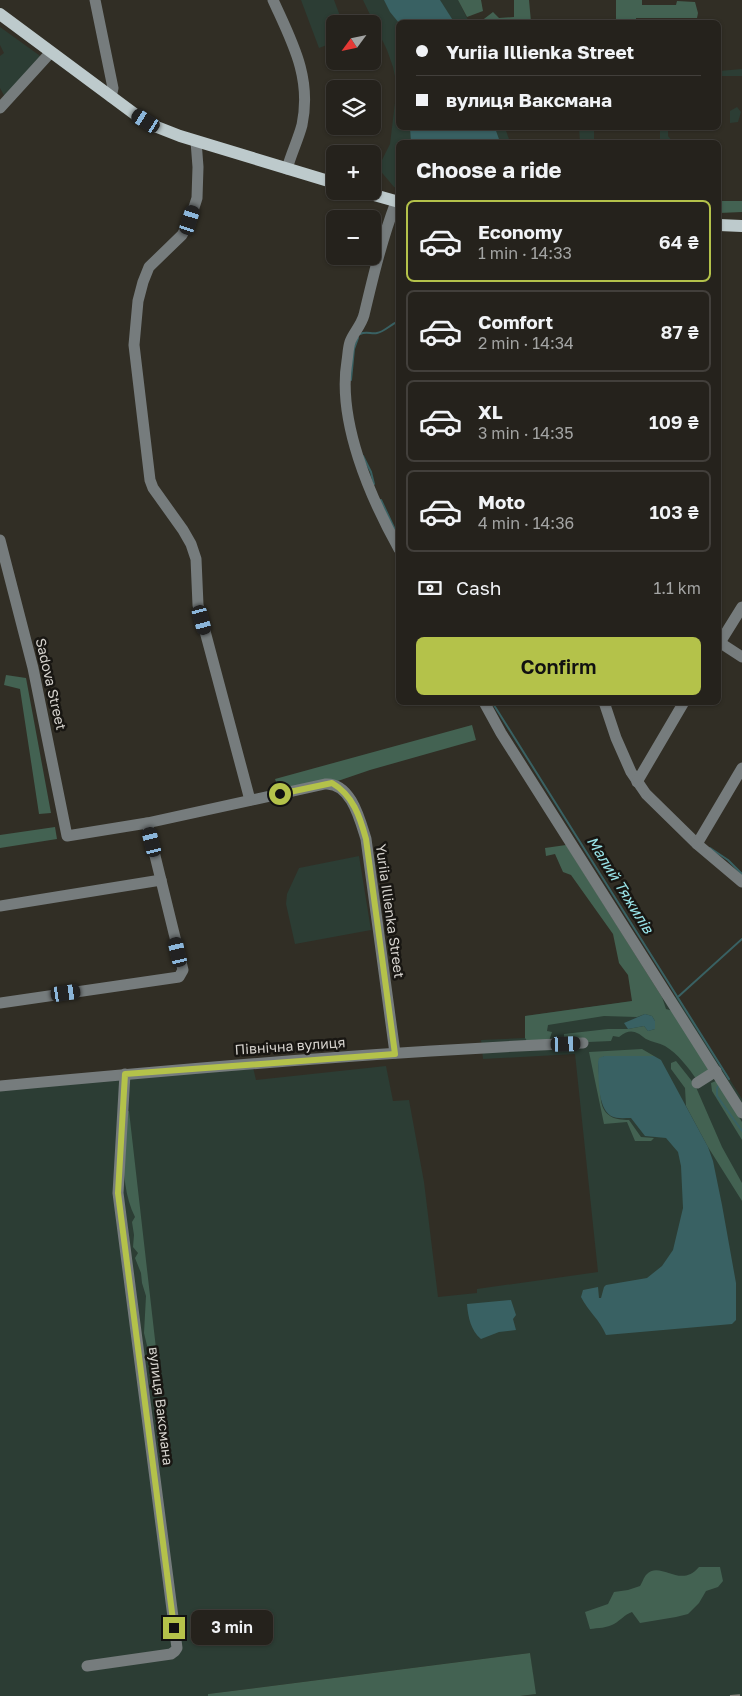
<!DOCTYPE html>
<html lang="en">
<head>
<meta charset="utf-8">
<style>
  :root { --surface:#25221c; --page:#2d2a25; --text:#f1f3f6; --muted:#a3a4a3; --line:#423f3b; --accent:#b4c24a }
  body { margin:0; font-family:"Golos Text",sans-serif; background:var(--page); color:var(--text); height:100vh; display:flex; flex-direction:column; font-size:19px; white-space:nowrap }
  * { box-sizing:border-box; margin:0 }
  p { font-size:16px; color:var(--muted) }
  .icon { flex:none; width:28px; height:28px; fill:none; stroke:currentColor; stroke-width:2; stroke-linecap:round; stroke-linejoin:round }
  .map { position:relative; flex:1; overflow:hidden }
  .panel { position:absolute; left:396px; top:140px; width:325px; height:565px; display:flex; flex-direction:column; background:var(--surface); border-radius:8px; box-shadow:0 1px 4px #0004,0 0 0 1px var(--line) }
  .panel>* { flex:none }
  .banner { position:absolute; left:396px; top:20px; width:325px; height:110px; border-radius:8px; box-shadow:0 1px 4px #0004,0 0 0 1px var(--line); display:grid; align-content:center; height:110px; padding:0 20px; background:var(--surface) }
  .needle { width:32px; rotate:237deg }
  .fabs { position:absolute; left:326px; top:15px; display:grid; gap:10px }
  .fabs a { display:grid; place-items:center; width:55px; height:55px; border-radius:8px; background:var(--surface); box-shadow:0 1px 4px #0004,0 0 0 1px var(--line); font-size:25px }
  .end { position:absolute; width:22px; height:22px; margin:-11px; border:6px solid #b4c24a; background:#111; box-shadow:0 0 0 2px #111 }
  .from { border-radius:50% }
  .bubble { position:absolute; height:35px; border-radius:8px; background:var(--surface); box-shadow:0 1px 4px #0004,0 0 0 1px var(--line); font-size:16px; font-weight:600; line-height:35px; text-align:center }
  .car { position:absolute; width:15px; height:30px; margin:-15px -8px; border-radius:6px; box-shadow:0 0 4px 1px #0007; background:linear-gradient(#222 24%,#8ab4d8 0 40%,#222 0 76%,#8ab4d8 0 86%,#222 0) }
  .banner b { display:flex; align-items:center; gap:18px; height:48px; font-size:19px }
  .banner b+b { border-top:1px solid var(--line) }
  .banner i { width:12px; height:12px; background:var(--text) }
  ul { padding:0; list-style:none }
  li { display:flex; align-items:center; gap:15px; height:82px; margin:0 10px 8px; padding:0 10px; border:2px solid var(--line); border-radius:8px }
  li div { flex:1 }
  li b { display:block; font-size:19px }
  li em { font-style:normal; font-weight:600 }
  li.current { border-color:var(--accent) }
  li>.icon { width:45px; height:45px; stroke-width:1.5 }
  h2 { padding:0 20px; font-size:22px; line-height:60px }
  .pay { display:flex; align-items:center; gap:12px; height:55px; padding:0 20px; font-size:19px }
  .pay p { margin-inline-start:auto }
  .cta { display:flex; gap:10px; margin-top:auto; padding:10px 20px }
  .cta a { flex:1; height:58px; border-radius:8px; background:var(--accent); color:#111; font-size:20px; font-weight:600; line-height:58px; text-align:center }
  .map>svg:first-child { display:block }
</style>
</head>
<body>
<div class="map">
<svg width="742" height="1696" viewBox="0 0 742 1696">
  <rect width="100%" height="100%" fill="#312e25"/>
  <g fill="#2c3d34">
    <path d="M301 0H334L343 24H335V42L319 48Z"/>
    <path d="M363 0H458L469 22H399V128H505L510 142H399V189L394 187 378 168 390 144 397 86 393 67 387 50Z"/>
    <path d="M0 27 43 58 6 99 0 88V56L4 53 0 45Z"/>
    <path d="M742 69V76H719V71Z"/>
    <path d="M737 107 741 112 738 122 730 123V111Z"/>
    <path d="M579 128H594V142H580Z"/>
    <path d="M660 128H668V136L673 142H660Z"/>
    <path d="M359 856 371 930 295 944 286 904 287 894 299 868Z"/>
    <path d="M662 997H678L742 1099V1696H520L535 1694 530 1653 208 1694V1696H0V1086L252 1063 256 1080 386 1066 393 1101 409 1100 424 1182 438 1297 477 1293V1289L598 1272 575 1054 483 1059 481 1040 525 1038V1016Z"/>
  </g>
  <g fill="#436252">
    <path d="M458 0H481L483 11 467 17Z"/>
    <path d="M514 0H529L531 22H480L493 12 499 18 514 17Z"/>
    <path d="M616 0H642V5H676L677 1 695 2 698 13 697 18H636V22H616Z"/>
    <path d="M719 201H742V212L719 213Z"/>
    <path d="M6 675 26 678 51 813 39 814 20 689 4 685Z"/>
    <path d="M472 725 476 740 370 770 332 783 280 793 275 779Z"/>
    <path d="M55 827 57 839 0 848V835Z"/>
    <path d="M566 845 662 997 666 1009 673 1011 709 1067 708 1073 697 1080C688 1067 678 1054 665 1046 659 1043 652 1042 646 1039 636 1031 630 1028 619 1037L613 1036 611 1041 566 1043 564 1039V1034L608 1029H628L644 1026 648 1031 655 1029V1021L652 1016 645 1014 637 1017 604 1016 548 1025 547 1031 552 1032 549 1041 528 1042 525 1038V1016L632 1001 628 975 619 963 613 934 571 875 563 872 555 854 546 856 545 848Z"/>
    <path d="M642 1049 654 1056H604L598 1062 601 1101C604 1117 615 1120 629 1120L641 1137 654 1138 651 1141H635L627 1122 604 1124 589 1052Z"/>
    <path d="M676 1061 695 1085 722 1147 742 1183V1201L708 1147 686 1106 685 1088 671 1069V1063Z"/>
    <path d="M716 1081 742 1122V1140L712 1091 711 1083Z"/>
    <path d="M129 1111 158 1366 150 1358 144 1333 146 1296 142 1283 141 1273 135 1258 138 1253 133 1247 134 1235 132 1222 135 1217C120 1188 123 1144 124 1112Z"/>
    <path d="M699 1567H720L723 1581 718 1587 706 1591 699 1603 688 1614 676 1617 640 1623 632 1612C624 1615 621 1620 614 1624 607 1628 598 1628 590 1629L585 1612 608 1604 614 1592 628 1590 640 1586C642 1583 644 1577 646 1575 660 1559 680 1590 699 1567Z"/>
    <path d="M530 1653 536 1694 520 1696H208V1694Z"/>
  </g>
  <g fill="#396163">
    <path d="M384 0H440L454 22 399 23 390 12Z"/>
    <path d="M410 128H495L500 142H411Z"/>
    <path d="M645 1014 652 1016 655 1021V1029L648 1031 644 1026 628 1029 624 1023Z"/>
    <path d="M604 1056H654L661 1060 708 1147 713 1161 722 1205 736 1283V1320L732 1324 606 1335C600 1320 588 1311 581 1297L583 1290 598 1287 599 1298H601L604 1287 606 1285 647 1278 662 1266 673 1250 683 1208 681 1166 678 1152 666 1138 645 1136 631 1118C624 1118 616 1119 611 1116 597 1107 599 1077 598 1062L599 1058Z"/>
    <path d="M511 1300 516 1315 513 1319 516 1330 499 1332 481 1339C471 1331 468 1317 467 1304Z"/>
  </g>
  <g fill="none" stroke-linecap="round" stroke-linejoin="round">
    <g stroke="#396163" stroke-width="2">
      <path d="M360 334C366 331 371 334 377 333 384 332 391 324 399 321"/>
      <path d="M351 380 354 349 358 338"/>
      <path d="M363 456 371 472 374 484"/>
      <path d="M381 500 397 534"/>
      <path d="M492 702 729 1079"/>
      <path d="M710 848 728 860 742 874"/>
      <path d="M679 996 742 939"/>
      <path d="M719 1085 717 1088V1096L742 1131"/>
    </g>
    <g stroke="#767c7d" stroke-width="11">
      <path d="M95 0 113 88 111 97"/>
      <path d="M273 0C292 42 312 77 302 125 298 140 291 154 287 169"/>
      <path d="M0 108 51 52"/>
      <path d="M196 141 198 167 197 198 190 220 182 235 149 267 143 282 138 301 134 345 150 480 153 488 183 530 191 544 196 559 198 605 250 800"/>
      <path d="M396 202C382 239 373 277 364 315 361 326 353 333 350 342 348 348 348 355 347 361 337 421 370 497 399 549"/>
      <path d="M0 540 33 668 67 836 147 823 325 784C351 782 360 820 366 839L395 1053"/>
      <path d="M719 642 742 657"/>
      <path d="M719 644 742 607"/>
      <path d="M484 702 501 733 742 1113"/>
      <path d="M604 702 616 738 631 772 646 794 697 844 742 882"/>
      <path d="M637 782 684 702"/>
      <path d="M697 844 742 768"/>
      <path d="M0 906 161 880"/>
      <path d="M0 1003 179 977 183 970 147 823"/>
      <path d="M697 1083 716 1071"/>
      <path d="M0 1086C194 1068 388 1051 583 1043"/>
      <path d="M87 1666 171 1654 175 1651 177 1648 118 1193 125 1074"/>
    </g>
    <g stroke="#bdcacc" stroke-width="12">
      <path d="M0 14 136 115 157 127 180 136 335 183"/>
      <path d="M360 191 399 202"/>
      <path d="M719 225 742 226"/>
    </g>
    <path stroke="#8b8881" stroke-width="2" stroke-dasharray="10 5" stroke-linecap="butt" d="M730 1696 742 1695"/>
  </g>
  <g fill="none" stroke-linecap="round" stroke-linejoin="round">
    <path stroke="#b4c24a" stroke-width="6" d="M174 1628 118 1193 125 1074 395 1054 366 839C360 817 353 795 332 783L280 794"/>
  </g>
  <g text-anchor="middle" stroke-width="5" stroke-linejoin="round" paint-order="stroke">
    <g font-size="14" fill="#d5d2cd" stroke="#181612">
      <text transform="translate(51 684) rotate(77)" y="5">Sadova Street</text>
      <text transform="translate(390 911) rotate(82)" y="5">Yuriia Illienka Street</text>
      <text transform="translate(290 1046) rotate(-4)" y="5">Північна вулиця</text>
      <text transform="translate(161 1406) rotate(83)" y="5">вулиця Ваксмана</text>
    </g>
    <g font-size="15" font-style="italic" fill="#99e4e9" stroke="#181612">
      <text transform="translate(620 885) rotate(58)" y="5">Малий Тяжилів</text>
    </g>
  </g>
</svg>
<div class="fabs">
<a><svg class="needle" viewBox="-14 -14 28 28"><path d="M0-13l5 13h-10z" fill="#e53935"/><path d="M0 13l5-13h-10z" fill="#a3a4a3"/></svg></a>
<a><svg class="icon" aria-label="layers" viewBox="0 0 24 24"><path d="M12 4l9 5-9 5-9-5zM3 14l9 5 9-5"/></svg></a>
<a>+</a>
<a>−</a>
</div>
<i class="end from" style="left:280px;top:794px"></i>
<i class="end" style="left:174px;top:1628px"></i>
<div class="bubble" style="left:191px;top:1610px;width:82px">3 min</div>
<i class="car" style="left:146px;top:121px;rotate:302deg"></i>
<i class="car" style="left:190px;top:220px;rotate:18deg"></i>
<i class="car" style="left:202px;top:620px;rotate:165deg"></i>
<i class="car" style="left:152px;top:842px;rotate:346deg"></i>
<i class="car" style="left:178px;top:952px;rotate:347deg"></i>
<i class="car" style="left:66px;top:993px;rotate:82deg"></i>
<i class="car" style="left:566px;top:1044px;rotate:88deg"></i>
<div class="banner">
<b><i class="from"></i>Yuriia Illienka Street</b>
<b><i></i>вулиця Ваксмана</b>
</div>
<section class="panel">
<h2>Choose a ride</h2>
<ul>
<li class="current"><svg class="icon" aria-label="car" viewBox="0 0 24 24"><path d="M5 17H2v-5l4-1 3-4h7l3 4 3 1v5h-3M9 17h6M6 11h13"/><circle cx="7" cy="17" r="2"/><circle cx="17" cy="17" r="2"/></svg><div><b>Economy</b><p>1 min · 14:33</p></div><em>64 ₴</em></li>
<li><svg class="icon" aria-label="car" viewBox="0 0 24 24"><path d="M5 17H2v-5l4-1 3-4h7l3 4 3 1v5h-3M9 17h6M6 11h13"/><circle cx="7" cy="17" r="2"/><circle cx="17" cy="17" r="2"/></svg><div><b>Comfort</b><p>2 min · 14:34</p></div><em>87 ₴</em></li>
<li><svg class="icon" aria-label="car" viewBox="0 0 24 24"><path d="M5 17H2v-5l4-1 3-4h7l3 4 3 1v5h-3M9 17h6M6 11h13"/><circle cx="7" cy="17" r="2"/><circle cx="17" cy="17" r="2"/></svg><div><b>XL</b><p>3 min · 14:35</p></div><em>109 ₴</em></li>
<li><svg class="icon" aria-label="car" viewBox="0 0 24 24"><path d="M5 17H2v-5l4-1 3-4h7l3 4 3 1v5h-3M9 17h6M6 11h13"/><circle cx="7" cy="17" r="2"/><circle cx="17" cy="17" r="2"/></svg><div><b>Moto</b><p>4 min · 14:36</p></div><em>103 ₴</em></li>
</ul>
<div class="pay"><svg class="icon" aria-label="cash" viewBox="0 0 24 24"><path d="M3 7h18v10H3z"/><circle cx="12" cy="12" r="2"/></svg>Cash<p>1.1 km</p></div>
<div class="cta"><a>Confirm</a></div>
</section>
</div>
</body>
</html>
